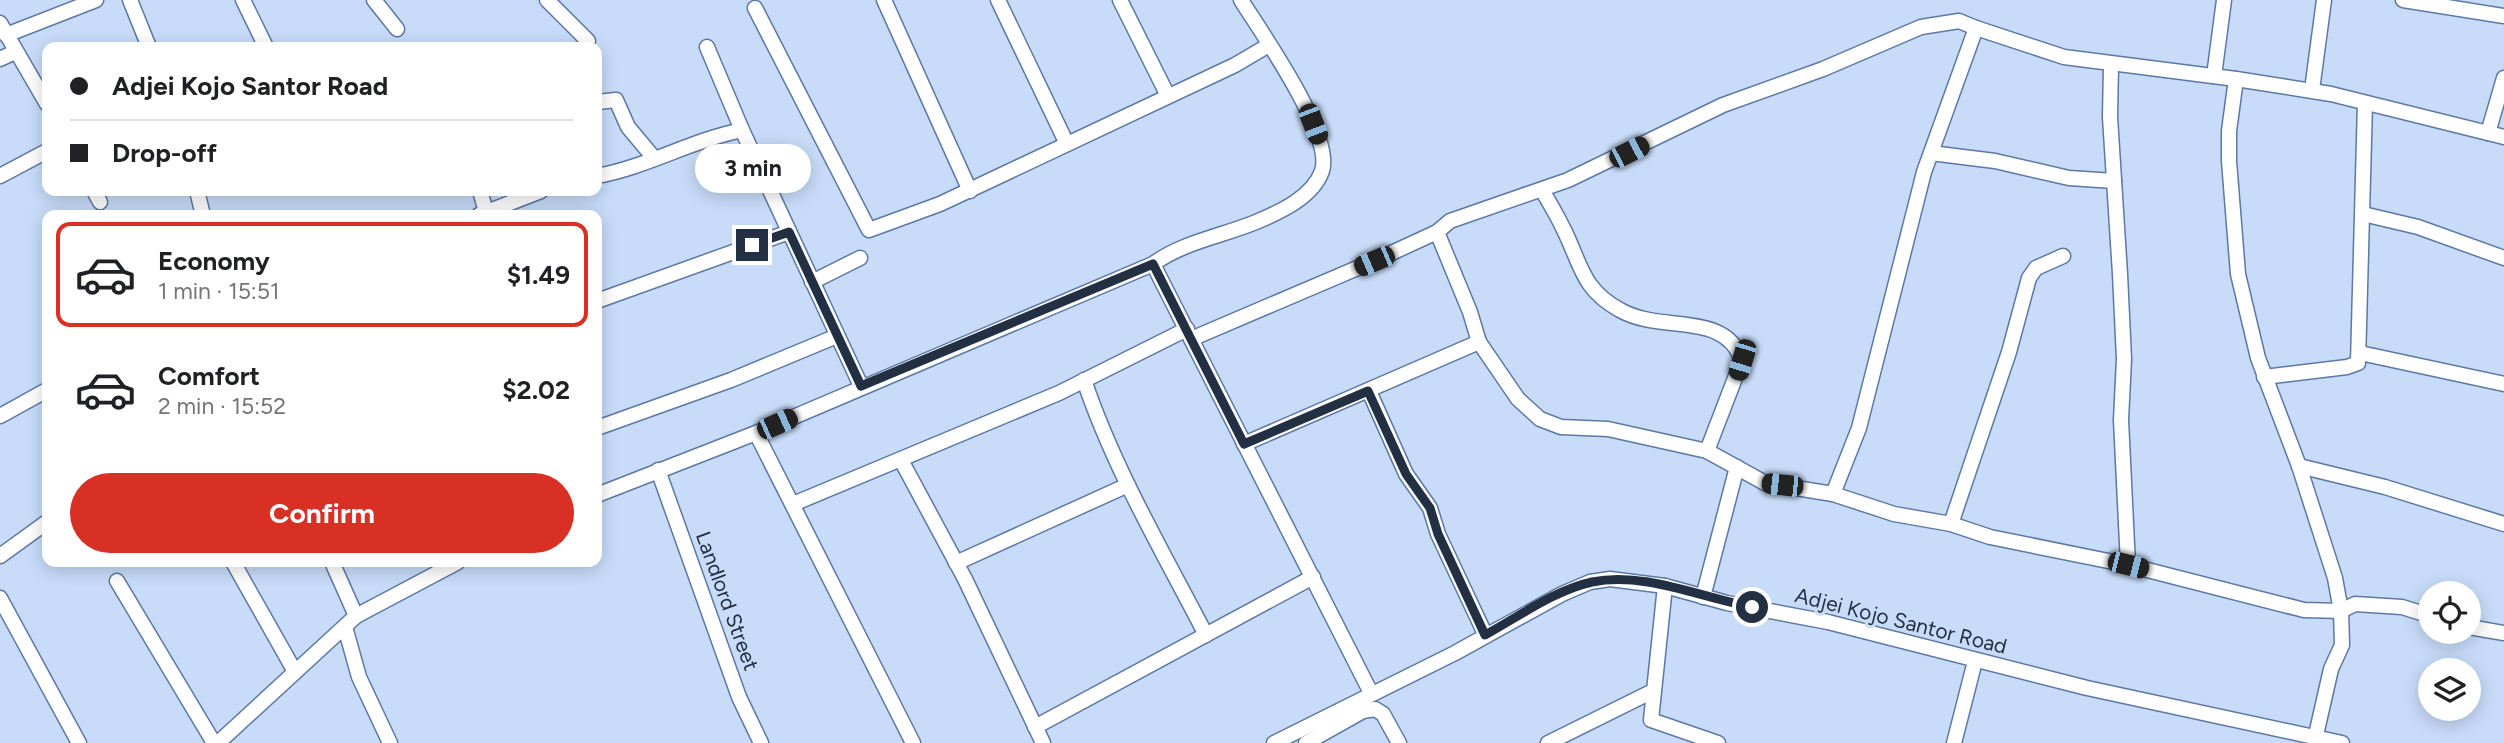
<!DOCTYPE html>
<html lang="en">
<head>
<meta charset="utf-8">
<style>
  :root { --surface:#fff; --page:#f2f2f2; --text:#202124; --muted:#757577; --line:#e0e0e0; --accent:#d93025 }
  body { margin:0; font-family:Figtree,sans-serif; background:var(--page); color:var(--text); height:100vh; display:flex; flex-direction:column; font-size:26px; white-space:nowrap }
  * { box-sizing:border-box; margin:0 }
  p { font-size:23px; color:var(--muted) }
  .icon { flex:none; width:38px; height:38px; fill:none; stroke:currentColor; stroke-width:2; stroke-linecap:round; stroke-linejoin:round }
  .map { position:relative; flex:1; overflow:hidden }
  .panel { position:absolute; left:42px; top:210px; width:560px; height:357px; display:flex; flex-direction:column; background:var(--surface); border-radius:14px; box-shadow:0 4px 18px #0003 }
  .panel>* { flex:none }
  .guide { position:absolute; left:42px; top:42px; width:560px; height:154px; border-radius:14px; box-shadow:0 4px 18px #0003; display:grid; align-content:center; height:154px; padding:0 28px; background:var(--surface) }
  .controls { position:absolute; left:2418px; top:581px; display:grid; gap:14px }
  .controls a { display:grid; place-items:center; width:63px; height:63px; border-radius:50%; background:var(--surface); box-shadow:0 4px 18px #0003; font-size:35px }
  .end { position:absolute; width:32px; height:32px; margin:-16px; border:9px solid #232f42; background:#fff; box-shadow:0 0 0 4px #fff }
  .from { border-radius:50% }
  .bubble { position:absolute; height:49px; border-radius:24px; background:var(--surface); box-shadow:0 4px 18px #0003; font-size:23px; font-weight:700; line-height:49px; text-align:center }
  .car { position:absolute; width:21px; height:42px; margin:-21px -10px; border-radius:9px; box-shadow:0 0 5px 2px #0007; background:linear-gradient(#222 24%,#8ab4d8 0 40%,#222 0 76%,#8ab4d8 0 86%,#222 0) }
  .guide b { display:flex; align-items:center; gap:24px; height:66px; font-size:26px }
  .guide b+b { border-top:2px solid var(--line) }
  .guide i { width:18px; height:18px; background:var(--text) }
  ul { padding:12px 0 0; list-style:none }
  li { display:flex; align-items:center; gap:21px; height:105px; margin:0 14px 10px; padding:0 14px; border:4px solid transparent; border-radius:14px }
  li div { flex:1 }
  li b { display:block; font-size:26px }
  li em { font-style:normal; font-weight:700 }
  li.selected { border-color:var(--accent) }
  li>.icon { width:63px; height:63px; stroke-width:1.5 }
  .primary-button { display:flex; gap:14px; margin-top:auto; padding:14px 28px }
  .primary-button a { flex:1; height:80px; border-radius:42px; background:var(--accent); color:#fff; font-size:28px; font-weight:700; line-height:80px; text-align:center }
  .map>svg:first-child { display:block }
</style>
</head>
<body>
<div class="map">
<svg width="2504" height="743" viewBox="0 0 2504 743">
  <rect width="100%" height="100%" fill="#c8dcf9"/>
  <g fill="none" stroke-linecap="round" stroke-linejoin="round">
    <defs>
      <g id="minor">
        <path d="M130 0 149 47"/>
        <path d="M243 0 266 47"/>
        <path d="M374 0 397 29"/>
        <path d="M547 0 588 41"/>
        <path d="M884 0 970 191"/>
        <path d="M998 0 1067 144"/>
        <path d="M1120 0 1168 96"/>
        <path d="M2403 0 2504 16"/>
        <path d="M755 8 869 230 940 204 1235 65 1269 45"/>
        <path d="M0 23 47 104"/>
        <path d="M6 35 96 0"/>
        <path d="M707 47 742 130 861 386"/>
        <path d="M0 59 15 52"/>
        <path d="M2111 65 2110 117 2120 274 2124 359 2121 420 2128 565"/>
        <path d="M2214 76 2224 0"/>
        <path d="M2236 79 2331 94 2504 137"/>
        <path d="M2312 90 2324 0"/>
        <path d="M597 102 616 100 628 127 654 158"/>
        <path d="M2488 133 2504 78"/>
        <path d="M1931 153 1995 161 2069 178 2114 181"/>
        <path d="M0 176 47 151"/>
        <path d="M597 176C647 167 692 140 742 130"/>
        <path d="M1542 190C1549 202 1557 215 1563 228 1581 263 1581 289 1620 310 1662 334 1724 310 1742 360L1707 451"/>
        <path d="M94 191 100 202"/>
        <path d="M197 191 203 215"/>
        <path d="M480 191 487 215"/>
        <path d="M2363 214 2418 227 2504 258"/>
        <path d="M479 215 541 191"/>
        <path d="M1437 232 1470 312 1479 342"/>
        <path d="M1153 264 1371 693"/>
        <path d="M812 282 860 258"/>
        <path d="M597 301 789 232"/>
        <path d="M1191 339 1374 261 1437 232 1450 221 1568 180 1723 105 1823 69 1921 27 1959 21 1976 28"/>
        <path d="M2360 353 2504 384"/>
        <path d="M2264 377 2347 367 2358 363 2365 103"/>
        <path d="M1084 380C1114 469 1163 552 1206 635"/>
        <path d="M1369 391 1406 474 1430 508 1438 534 1485 634"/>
        <path d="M0 416 47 390"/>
        <path d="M597 428 731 380 837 336"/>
        <path d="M756 433 913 743"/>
        <path d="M1244 444 1479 342 1518 399 1540 419 1561 427 1608 429 1707 451 1765 483 1833 494 1894 514 1951 524 1990 537 2128 565 2304 610 2341 611 2355 604 2402 607 2431 616"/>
        <path d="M901 460 965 579 1043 743"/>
        <path d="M2299 466 2385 487 2504 524"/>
        <path d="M658 470 739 697 761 743"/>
        <path d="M1833 494 1859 428 1924 172 1976 28 2064 57 2236 79 2229 131V161L2238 274 2258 358 2299 466 2335 578 2341 611 2342 645 2331 669 2316 735"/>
        <path d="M597 495 756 433 1153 264C1183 242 1222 236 1256 222 1280 212 1313 197 1322 171 1334 135 1261 32 1241 0"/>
        <path d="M793 504 1059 393 1187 329"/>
        <path d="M1951 524 2009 352 2029 278 2036 268 2063 256"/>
        <path d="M0 556 47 522"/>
        <path d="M233 562 294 670"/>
        <path d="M332 562 356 616"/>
        <path d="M956 563 1128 485"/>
        <path d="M117 581 214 743"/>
        <path d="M1665 586 1651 720 1718 743"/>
        <path d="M1703 597 1737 467"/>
        <path d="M0 598 79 743"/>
        <path d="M345 627 359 677 390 743"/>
        <path d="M2469 627 2504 633"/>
        <path d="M1035 727 1313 577"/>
        <path d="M218 743 356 616 458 562"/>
        <path d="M1274 743 1455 653 1562 594 1590 582 1610 579 1665 586 1727 603 1828 622 2087 688 2342 743"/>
        <path d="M1306 743 1363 711 1375 709 1383 714 1399 743"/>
        <path d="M1548 743 1653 691"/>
        <path d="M1954 743 1975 661"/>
      </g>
    </defs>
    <use href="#minor" stroke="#5c78a5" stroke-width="17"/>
    <use href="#minor" stroke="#fff" stroke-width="14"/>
  </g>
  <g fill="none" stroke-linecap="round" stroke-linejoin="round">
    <path stroke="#232f42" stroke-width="9" d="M752 245 789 232 861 386 1153 264 1244 444 1368 391 1406 474 1430 508 1438 534 1485 635C1518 617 1555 590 1592 582 1644 571 1702 598 1752 607"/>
  </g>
  <g text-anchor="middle" stroke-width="6" stroke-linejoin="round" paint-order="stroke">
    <g font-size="21" fill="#232f42" stroke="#c8dcf9">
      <text transform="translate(727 601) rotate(70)" y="7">Landlord Street</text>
      <text transform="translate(1901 621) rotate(14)" y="7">Adjei Kojo Santor Road</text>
    </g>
  </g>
</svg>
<div class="controls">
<a><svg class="icon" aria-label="locate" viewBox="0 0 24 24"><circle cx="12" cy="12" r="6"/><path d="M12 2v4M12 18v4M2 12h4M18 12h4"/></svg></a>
<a><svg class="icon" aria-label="layers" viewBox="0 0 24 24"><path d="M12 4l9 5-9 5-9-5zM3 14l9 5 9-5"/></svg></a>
</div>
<i class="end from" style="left:1752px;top:607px"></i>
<i class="end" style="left:752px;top:245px"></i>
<div class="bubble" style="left:695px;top:144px;width:116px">3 min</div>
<i class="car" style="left:1313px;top:124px;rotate:159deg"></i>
<i class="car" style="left:1629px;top:152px;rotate:63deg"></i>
<i class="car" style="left:1374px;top:261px;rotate:247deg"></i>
<i class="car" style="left:1742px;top:360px;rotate:197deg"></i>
<i class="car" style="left:777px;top:424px;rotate:66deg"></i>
<i class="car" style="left:1782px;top:485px;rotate:276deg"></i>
<i class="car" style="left:2128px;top:565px;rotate:104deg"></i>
<div class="guide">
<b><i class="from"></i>Adjei Kojo Santor Road</b>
<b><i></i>Drop-off</b>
</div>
<section class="panel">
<ul>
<li class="selected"><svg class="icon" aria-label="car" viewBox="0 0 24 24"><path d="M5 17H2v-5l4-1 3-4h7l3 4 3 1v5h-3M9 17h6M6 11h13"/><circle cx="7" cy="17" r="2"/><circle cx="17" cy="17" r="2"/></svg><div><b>Economy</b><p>1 min · 15:51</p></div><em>$1.49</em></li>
<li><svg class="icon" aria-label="car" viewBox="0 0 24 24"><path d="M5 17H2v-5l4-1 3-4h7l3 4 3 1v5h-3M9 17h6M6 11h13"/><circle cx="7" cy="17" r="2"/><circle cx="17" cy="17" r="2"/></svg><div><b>Comfort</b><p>2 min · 15:52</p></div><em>$2.02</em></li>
</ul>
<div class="primary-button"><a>Confirm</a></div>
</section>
</div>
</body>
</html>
